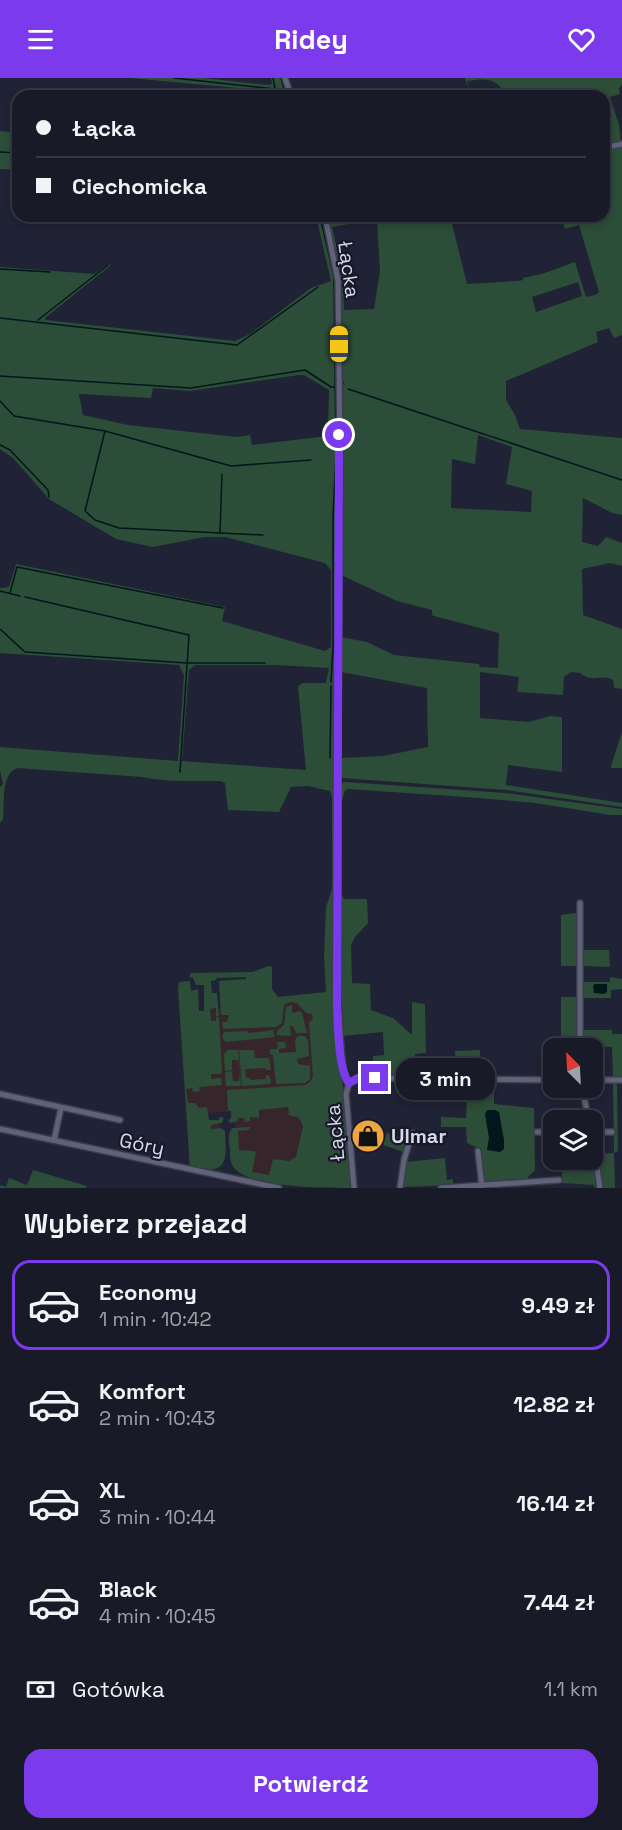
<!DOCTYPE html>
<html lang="pl">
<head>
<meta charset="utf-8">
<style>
  :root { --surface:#181a28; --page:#252734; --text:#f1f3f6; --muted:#9fa1a8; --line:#363845; --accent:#7c3aed }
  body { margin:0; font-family:"Space Grotesk",sans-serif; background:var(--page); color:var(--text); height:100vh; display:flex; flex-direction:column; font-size:22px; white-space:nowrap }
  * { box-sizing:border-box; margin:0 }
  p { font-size:20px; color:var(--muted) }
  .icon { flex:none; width:33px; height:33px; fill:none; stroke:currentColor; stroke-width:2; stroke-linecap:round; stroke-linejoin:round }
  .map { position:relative; height:1110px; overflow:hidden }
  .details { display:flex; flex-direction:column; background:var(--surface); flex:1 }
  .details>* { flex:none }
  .hud { position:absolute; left:12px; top:12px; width:598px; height:132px; border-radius:18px; box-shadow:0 3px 9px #0003,0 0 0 2px var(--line); display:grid; align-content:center; height:132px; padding:0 24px; background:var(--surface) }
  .needle { width:39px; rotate:336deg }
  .controls { position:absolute; left:543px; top:960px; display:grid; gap:12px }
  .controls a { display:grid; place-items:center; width:60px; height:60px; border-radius:12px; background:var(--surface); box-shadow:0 3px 9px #0003,0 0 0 2px var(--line); font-size:30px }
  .end { position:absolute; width:27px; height:27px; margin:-14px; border:8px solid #7c3aed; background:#fff; box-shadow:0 0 0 3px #fff }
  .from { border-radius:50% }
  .bubble { position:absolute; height:42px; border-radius:18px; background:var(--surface); box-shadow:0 3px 9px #0003,0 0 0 2px var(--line); font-size:20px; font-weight:700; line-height:42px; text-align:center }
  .car { position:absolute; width:18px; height:36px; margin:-18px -9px; border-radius:8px; box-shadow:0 0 4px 2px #0007; background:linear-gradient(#f5c518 24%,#345 0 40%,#f5c518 0 76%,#345 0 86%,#f5c518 0) }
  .hud b { display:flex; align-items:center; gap:21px; height:57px; font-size:22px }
  .hud b+b { border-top:2px solid var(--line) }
  .hud i { width:15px; height:15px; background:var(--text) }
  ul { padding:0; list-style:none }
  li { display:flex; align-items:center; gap:18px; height:90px; margin:0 12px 9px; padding:0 12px; border:3px solid transparent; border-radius:18px }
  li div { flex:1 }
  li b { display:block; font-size:22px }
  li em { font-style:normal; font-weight:700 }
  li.active { border-color:var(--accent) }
  li>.icon { width:54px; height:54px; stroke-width:1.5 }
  h2 { padding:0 24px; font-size:27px; line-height:72px }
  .pay { display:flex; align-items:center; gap:15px; height:66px; padding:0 24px; font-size:22px }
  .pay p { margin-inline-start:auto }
  .cta { display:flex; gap:12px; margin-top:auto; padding:12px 24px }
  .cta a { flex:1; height:69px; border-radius:18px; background:var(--accent); color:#fff; font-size:24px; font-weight:700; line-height:69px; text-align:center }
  header { display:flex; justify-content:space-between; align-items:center; height:78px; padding:0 24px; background:var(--accent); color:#fff; font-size:27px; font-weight:700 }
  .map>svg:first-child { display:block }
</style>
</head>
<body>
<header><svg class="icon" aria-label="menu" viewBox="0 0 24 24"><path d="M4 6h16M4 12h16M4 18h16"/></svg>Ridey<svg class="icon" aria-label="heart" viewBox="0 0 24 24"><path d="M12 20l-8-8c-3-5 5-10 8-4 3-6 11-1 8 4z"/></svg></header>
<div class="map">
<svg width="622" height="1110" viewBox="0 0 622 1110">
  <rect width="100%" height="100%" fill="#202235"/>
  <path fill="#332633" d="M358 1048 372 1054 374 1051 387 1055 383 1067 359 1059Z"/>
  <path fill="#37252c" d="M179 905 192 936 210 934V931L256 927 330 917 308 1110 241 1092 233 1033 208 1035 209 1042H219L221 1079 189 1084Z"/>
  <g fill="#2c4d38" fill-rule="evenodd">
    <path d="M130 0H204L268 7 272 6 271 0H284L289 18 258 12Z"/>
    <path d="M465 0H622V7L619 10 620 16 610 19 619 47 621 64 605 68 604 18H505C499 0 486 0 467 3L471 18Z"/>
    <path d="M0 53 18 55V92L0 91Z"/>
    <path d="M622 68V257L614 260 609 250 596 254 598 264 506 303V322L515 337 520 351 622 360V437L612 435 583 420 582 464 598 468 606 459 622 465V488L610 485 582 491 583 537 622 551V611L614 610 613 602C600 595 594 606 580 595L571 594 564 599 563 617 517 614 519 599 480 594V640L529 644 550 638 562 639V694L508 687 506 707 622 725V729L506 712 342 700 339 695 341 680 383 678 428 669 427 610 341 594V559L367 564 394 577 479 586 480 589 498 590 499 555 434 538 432 537V532L397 523 341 497 342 306 345 307 342 300 340 201 326 138H450L467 206 518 203 523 202V200L542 196 575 184 586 219 595 217 599 214 579 147 565 151 561 138H604L605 73ZM377 141 380 193 374 231 344 232 343 197 332 149ZM578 204 582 218 536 234 532 219ZM478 357 512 369 506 406 532 413 531 434 451 430 452 381 475 386Z"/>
    <path d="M316 138H323L335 189 338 375 336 457V854L341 986 351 1100 350 1110C324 1110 251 1110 234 1090 230 1085 230 1079 230 1072 229 1065 227 1056 232 1050L250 1049 249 1052 238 1053 239 1072 254 1073 256 1075 252 1094 269 1097 273 1081 289 1083 296 1079 303 1048 299 1040 286 1036 289 1035 288 1029 259 1032V1040L250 1039V1043L245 1044 244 1040H238V1043L231 1045 228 1043 231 1040V1033H228L227 1012 306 1007 311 1003 313 998 309 945 310 943 313 942 312 936 306 935 297 925 290 924 284 927 282 945 276 949 223 951 222 944H227L229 937H221L219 903 246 901V899L216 900V902L211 903 212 915H217L219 938H216V930L210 931 211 943H216V939H219L222 994 220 996H211V1001L221 1000 222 1007 199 1009 200 1013 193 1014 192 1010 186 1011 188 1025H195L199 1030 207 1029 209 1042H219V1039L224 1040 222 1045 211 1047V1051L221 1050 225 1053C227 1086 227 1097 190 1089L178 911 179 904 190 903 191 913 198 911 199 933H204V907H196L193 900 189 899 191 895 252 894 269 888 272 889V911L278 919 326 914 324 879 326 829 332 811V719L330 713 308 708 291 709 279 734 228 732 225 705 220 703C193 703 167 704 142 699L17 690C0 697 5 725 3 741L0 745V709L3 706 0 693V669L178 683 184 597 179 587 0 575V510L9 509 16 486 225 529 222 543 325 573 331 569V492L325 485 225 459H205L153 469 116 461 49 421 13 380 0 371V189L94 196 108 186 111 187 45 240 46 242 235 263 250 256 311 210 331 203ZM299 297H304L329 312 328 358 252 367 250 357 237 359 128 347 83 337 79 316 151 320 153 310 190 313ZM195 587H277L329 590 326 605H302L298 609 306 692 182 683 189 592Z"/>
    <path d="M622 654V690H611L612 685Z"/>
    <path d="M346 704 506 715 622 731V737H610L535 725 479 720 348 711 345 713 342 723V817L344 821H367L368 845 355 859 351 867 352 905 370 906 371 932 393 940 412 957V924L425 926 426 975 415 976V997H373V978L384 977 383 954 343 958 348 998 345 989 341 936 339 719 341 705Z"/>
    <path d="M577 822 579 888H561V837L576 835Z"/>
    <path d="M583 872H609L610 889 583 888Z"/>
    <path d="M610 899 622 901V911L611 912V920H583V904H610Z"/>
    <path d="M561 919H578L579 968H561Z"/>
    <path d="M292 927V935L300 933 302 935 307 955H296L293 948H290L291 958 277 957V953L284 947 286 929Z"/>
    <path d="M273 952 275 959 226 964 223 961V956L225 954 247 953 249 955Z"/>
    <path d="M582 952H612V956H622V1000L613 999 612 969 582 968Z"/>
    <path d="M298 958H305L308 962 309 978 297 981 298 986 310 988V1001L305 1005 276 1006 273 977 270 976V971H278L277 964H285L286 970 279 971V975L296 974 295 962Z"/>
    <path d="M228 972H238L240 992 238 982H232V992L225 993 224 976Z"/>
    <path d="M239 972H254L255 980H269L271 992H266L265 990 245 991 246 1000H250V1002L266 1001V997H269L271 1003 270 1006 242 1008Z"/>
    <path d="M480 972V997H456L455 973Z"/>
    <path d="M232 993 233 1003H239L240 993 241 1008H226L225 994Z"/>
    <path d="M462 1004H494V1026L534 1030 535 1092 528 1099V1102L483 1105 479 1073 476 1069 467 1065 466 1049H441V1039L466 1040 467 1020 462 1019Z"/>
    <path d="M613 1005H617L618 1073 614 1075 615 1110H602L597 1076 614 1075Z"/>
    <path d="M387 1055 406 1062 404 1074 383 1067Z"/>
    <path d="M593 1067 599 1110H595L594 1107 562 1105V1082H592Z"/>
    <path d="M445 1080 447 1102 453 1101V1107L403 1109 406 1084Z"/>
    <path d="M33 1092 87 1108 86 1110H0V1107L6 1109 9 1100 27 1107Z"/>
  </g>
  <g fill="#02171c">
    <path d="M595 906H607V914L604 916 594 915 593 908Z"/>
    <path d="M487 1032H495L499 1034 504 1062V1071L500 1074 487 1072 489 1060 485 1036Z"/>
  </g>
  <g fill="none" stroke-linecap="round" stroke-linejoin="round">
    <g stroke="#02171c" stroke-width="1.5">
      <path d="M174 0 275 11 273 0"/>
      <path d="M281 0 286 18"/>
      <path d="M0 74 18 75"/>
      <path d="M320 138 334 199 336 377 333 439V570L331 604"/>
      <path d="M0 191 50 194"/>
      <path d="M0 240 237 267 318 209"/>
      <path d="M38 242 108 187"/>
      <path d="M0 298 191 310 305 292 331 309H335"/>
      <path d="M348 311 622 402"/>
      <path d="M0 323 14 338 105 353 231 388 311 382"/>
      <path d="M105 353 85 433 95 442 119 450 263 457"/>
      <path d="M0 367 10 372 48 412 49 419"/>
      <path d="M220 455 222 396"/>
      <path d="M0 513 20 518"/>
      <path d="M10 515 17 489 223 530"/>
      <path d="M25 519 189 557 180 694"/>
      <path d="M0 551 25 574 187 585H265"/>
      <path d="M330 680 331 608"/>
    </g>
    <defs>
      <g id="minor">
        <path d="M285 0 291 18"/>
        <path d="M604 70 622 66"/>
        <path d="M325 138 338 203 340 380 336 894 342 985 346 1001 349 1005 346 1016 354 1110"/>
        <path d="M580 825V970"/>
        <path d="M592 1002H622"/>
        <path d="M349 1005 361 1000 554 1002"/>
        <path d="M582 1010 589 1042"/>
        <path d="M0 1016 120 1042"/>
        <path d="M0 1051 279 1110"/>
        <path d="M537 1054H554"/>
        <path d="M592 1054H612"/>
        <path d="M592 1056 600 1110"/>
        <path d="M54 1062 61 1030"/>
        <path d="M478 1073 482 1109"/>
        <path d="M400 1110 404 1082 412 1055"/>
        <path d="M441 1110 559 1102"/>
      </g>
    </defs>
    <use href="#minor" stroke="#3b3c4c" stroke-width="8"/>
    <use href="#minor" stroke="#5f6278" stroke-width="5"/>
  </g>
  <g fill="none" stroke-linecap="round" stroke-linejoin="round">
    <path stroke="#7c3aed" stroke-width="8" d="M339 357 337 929C338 948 338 991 349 1005L358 1000H375"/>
  </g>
  <defs>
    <symbol id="shop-disc" viewBox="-11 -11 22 22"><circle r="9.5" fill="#f0a63e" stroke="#17182a"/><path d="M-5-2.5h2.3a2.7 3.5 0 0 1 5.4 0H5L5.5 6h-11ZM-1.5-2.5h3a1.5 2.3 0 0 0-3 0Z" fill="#111"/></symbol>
  </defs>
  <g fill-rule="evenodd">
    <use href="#shop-disc" x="349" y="1039" width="38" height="38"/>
  </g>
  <g text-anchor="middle" stroke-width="4.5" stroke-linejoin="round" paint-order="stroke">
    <g font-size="20" fill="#d8d9e6" stroke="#17182a">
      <text transform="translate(349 191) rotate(82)" y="7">Łącka</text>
      <text transform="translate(335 1055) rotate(-95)" y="7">Łącka</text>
      <text transform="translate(142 1066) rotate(12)" y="7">Góry</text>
    </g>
    <g font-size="20" font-weight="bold" fill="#d8d9e6" stroke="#17182a" text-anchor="start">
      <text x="391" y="1065">Ulmar</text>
    </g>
  </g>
</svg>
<div class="controls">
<a><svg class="needle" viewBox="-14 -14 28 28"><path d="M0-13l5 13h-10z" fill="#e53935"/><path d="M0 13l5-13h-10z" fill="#9fa1a8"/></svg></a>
<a><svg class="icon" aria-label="layers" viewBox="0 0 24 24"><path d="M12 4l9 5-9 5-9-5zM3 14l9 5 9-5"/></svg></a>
</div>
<i class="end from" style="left:339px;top:357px"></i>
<i class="end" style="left:375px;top:1000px"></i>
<div class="bubble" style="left:396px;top:980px;width:99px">3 min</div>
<i class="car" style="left:339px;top:266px;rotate:0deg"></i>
<div class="hud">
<b><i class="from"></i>Łącka</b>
<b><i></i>Ciechomicka</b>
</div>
</div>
<section class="details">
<h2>Wybierz przejazd</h2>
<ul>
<li class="active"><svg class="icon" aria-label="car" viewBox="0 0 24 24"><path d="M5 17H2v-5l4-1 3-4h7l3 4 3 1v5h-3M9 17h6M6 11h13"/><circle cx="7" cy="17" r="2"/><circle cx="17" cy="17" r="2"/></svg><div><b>Economy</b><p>1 min · 10:42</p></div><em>9.49 zł</em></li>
<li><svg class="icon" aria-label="car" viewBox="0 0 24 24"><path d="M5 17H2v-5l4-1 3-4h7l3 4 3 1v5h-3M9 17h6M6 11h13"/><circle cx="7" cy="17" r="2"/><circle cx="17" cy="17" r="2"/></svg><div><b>Komfort</b><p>2 min · 10:43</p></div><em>12.82 zł</em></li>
<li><svg class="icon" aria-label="car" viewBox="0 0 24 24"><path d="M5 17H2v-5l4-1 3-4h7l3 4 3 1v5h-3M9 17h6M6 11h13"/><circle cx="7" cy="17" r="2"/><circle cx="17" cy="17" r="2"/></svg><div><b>XL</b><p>3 min · 10:44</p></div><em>16.14 zł</em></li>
<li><svg class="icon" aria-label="car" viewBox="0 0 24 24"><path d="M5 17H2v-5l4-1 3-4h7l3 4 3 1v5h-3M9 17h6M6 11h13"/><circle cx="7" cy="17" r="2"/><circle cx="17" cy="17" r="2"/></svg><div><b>Black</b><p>4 min · 10:45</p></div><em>7.44 zł</em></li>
</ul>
<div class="pay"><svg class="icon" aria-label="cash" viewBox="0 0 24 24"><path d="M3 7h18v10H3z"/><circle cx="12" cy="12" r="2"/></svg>Gotówka<p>1.1 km</p></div>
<div class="cta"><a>Potwierdź</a></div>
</section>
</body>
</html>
